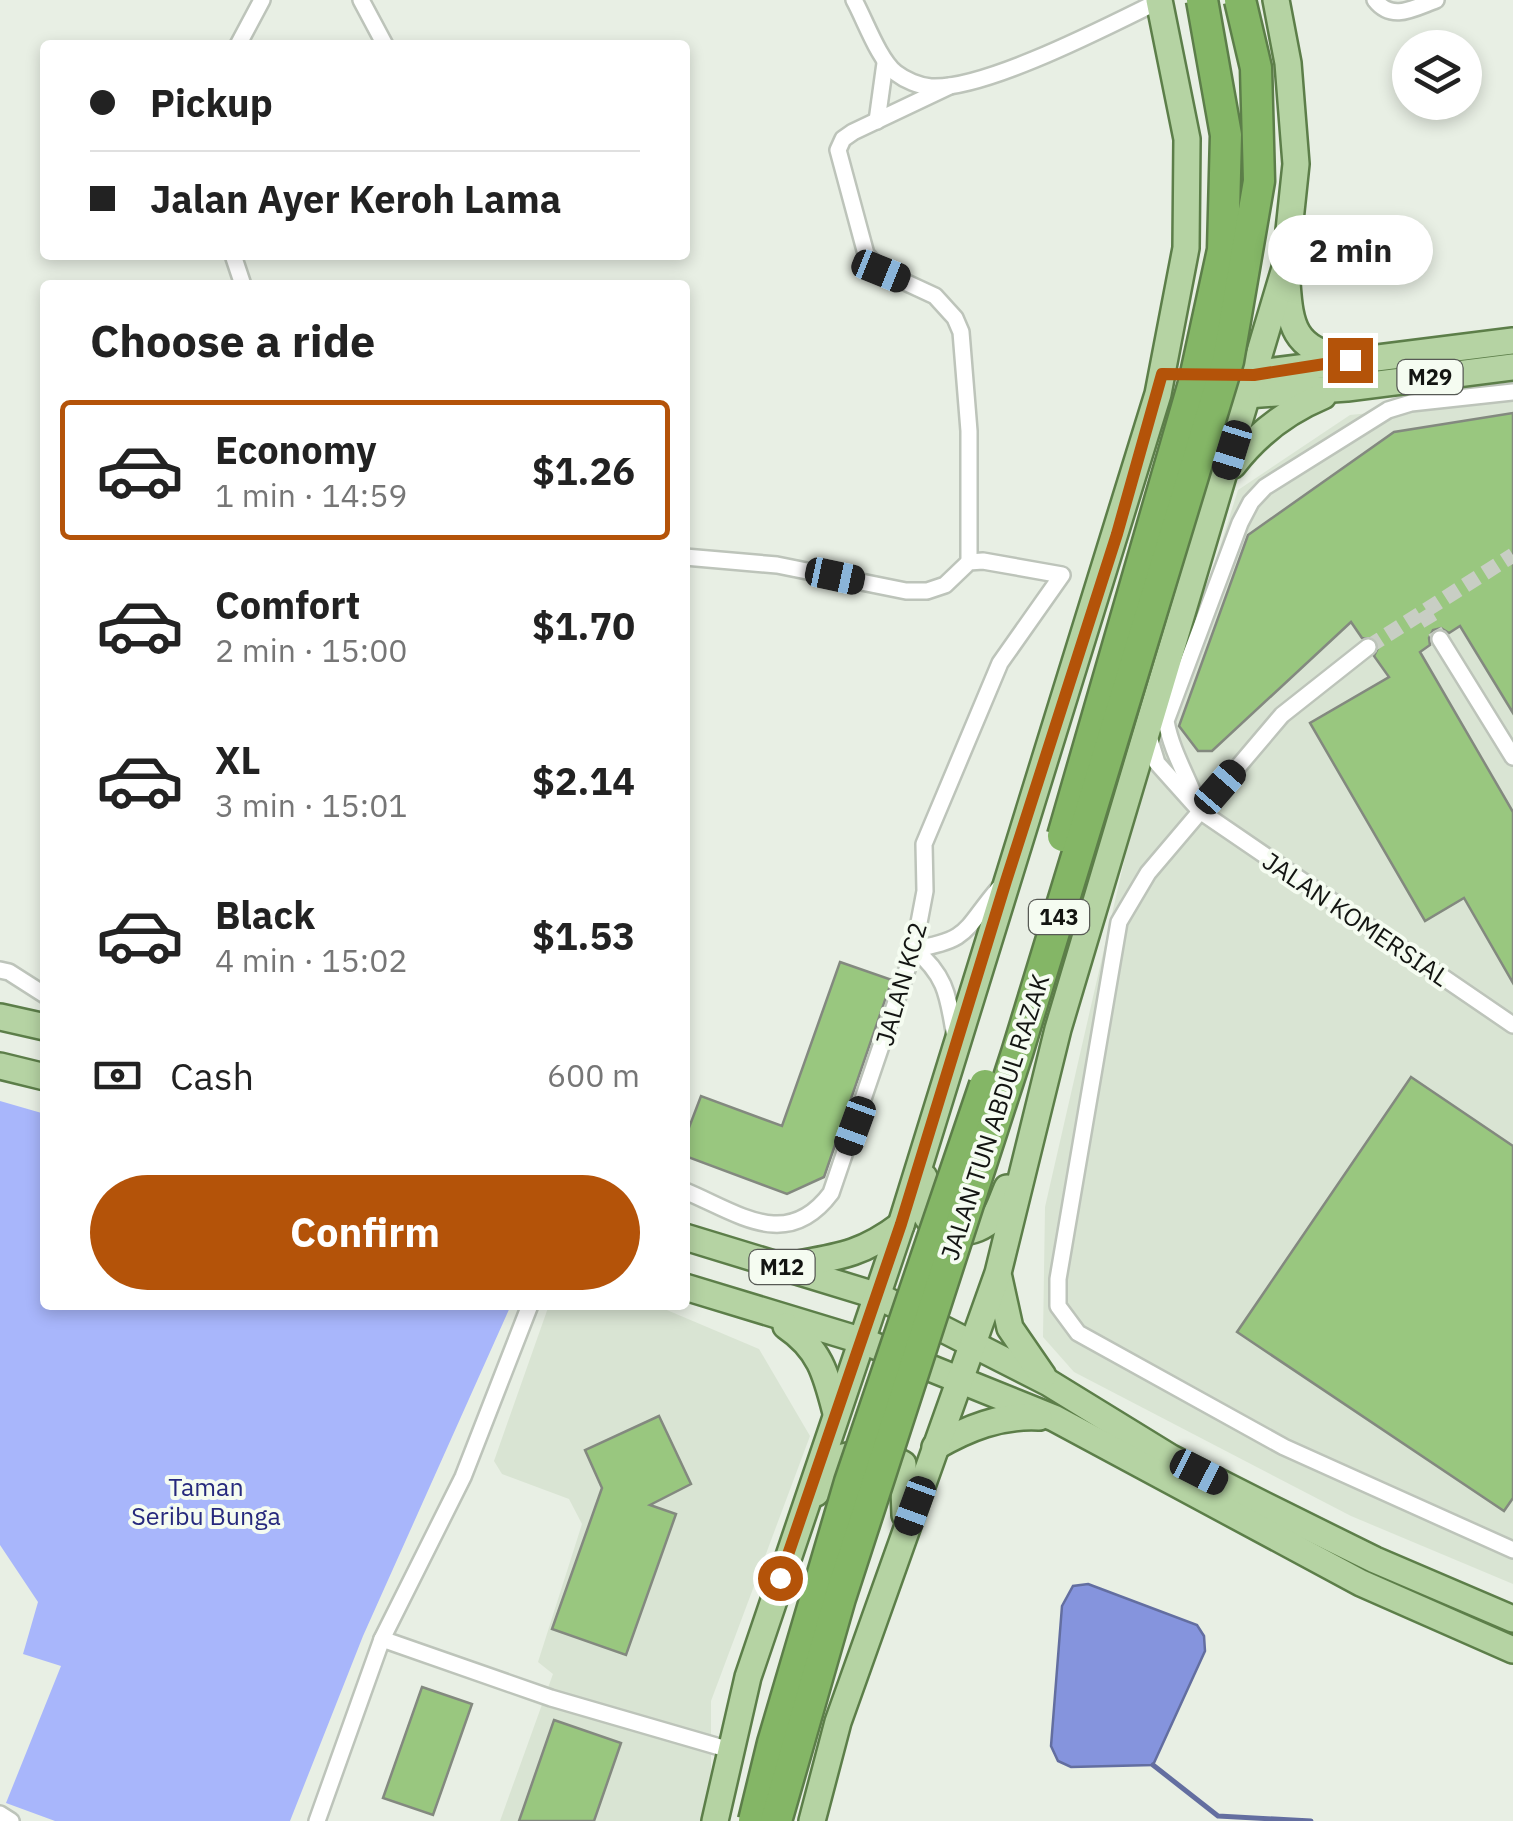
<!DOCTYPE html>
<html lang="en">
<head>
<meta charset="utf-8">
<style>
  :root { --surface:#fff; --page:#f6f6f6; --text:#222; --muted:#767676; --line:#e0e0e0; --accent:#b45309 }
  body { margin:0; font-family:"IBM Plex Sans",sans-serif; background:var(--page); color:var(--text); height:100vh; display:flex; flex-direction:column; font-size:38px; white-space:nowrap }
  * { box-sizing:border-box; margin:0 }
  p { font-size:32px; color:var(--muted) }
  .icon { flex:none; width:55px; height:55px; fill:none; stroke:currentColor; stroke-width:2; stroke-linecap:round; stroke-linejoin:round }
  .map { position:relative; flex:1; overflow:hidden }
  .panel { position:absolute; left:40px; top:280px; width:650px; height:1030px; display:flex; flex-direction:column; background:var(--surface); border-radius:10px; box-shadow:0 5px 15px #0003 }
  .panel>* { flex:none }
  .top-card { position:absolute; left:40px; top:40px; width:650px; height:220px; border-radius:10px; box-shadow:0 5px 15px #0003; display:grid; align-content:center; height:220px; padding:0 50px; background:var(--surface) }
  .tools { position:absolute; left:1392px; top:30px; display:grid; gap:20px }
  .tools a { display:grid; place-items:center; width:90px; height:90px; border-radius:50%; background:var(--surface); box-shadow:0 5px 15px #0003; font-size:50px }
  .end { position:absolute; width:45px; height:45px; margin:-22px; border:12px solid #b45309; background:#fff; box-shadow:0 0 0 5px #fff }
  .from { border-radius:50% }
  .bubble { position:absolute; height:70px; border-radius:35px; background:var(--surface); box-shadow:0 5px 15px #0003; font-size:32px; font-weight:800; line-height:70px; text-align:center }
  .car { position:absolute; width:30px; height:60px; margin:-30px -15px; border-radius:12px; box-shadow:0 0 8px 2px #0007; background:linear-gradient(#222 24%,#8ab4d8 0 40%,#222 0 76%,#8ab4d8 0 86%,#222 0) }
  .top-card b { display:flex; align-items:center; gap:35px; height:95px; font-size:38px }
  .top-card b+b { border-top:2px solid var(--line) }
  .top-card i { width:25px; height:25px; background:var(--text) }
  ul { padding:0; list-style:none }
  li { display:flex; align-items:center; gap:30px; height:140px; margin:0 20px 15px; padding:0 30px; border:5px solid transparent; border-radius:10px }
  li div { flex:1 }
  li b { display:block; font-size:38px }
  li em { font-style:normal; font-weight:800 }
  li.active { border-color:var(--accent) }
  li>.icon { width:90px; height:90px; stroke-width:1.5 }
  h2 { padding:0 50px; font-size:45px; line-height:120px }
  .pay { display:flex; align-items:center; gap:25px; height:110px; padding:0 50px; font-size:38px }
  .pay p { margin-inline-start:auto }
  .cta { display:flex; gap:20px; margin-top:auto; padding:20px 50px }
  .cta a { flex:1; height:115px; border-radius:60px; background:var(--accent); color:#fff; font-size:40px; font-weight:800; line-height:115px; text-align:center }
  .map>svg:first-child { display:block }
</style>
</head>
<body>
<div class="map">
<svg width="1513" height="1821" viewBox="0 0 1513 1821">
  <rect width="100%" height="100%" fill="#e8efe4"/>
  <g fill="#d9e4d3">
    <path d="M1513 398V1584L1351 1516 1074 1372 1043 1337 1045 1207 1134 818 1238 490 1350 415Z"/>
    <path d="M549 1305H655L759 1349 810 1436 711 1701V1773L705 1821H500L553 1674 538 1662 582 1524 569 1499 502 1474 494 1461Z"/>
  </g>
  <path fill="#a8b6fb" d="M0 1101 45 1114V1305H511L363 1636 290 1821H55L6 1803 61 1666 23 1654 38 1602 0 1545Z"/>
  <path fill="#8594dd" stroke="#636ea0" stroke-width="2.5" d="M1088 1584 1197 1625 1204 1636 1205 1651 1153 1765 1071 1767 1058 1761 1051 1746 1062 1606 1073 1586Z"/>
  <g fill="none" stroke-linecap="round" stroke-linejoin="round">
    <path stroke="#636ea0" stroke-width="5" d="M1153 1765 1218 1816 1311 1821"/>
  </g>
  <g fill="#99c77f" stroke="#83897f" stroke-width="2.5">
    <path d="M1513 413V713L1460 626 1449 633 1441 628 1433 630 1429 638 1430 645 1420 652 1513 812V983L1464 898 1425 921 1310 723 1389 677 1374 656 1379 646 1376 639 1362 638 1351 622 1212 751H1198L1179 726 1248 535 1394 432Z"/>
    <path d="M840 962 892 980 824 1177 787 1194 685 1156V1138L701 1096 782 1126Z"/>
    <path d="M1411 1077 1513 1146V1498L1504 1511 1237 1332Z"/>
    <path d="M659 1416 691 1484 650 1505 676 1514 626 1655 552 1629 602 1488 585 1450Z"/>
    <path d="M422 1687 472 1704 433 1815 383 1798Z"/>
    <path d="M554 1720 621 1743 594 1821H519Z"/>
  </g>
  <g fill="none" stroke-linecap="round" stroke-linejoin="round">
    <g stroke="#c8cec4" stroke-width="15" stroke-dasharray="15 8" stroke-linecap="butt">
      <path d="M1423 611 1440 639"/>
      <path d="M1368 647 1513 555"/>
    </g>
    <defs>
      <g id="street">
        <path d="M361 0 385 45"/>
        <path d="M854 0C865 20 879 60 896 73 905 80 919 86 931 87 985 90 1108 26 1159 1"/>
        <path d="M1375 0C1392 22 1414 8 1436 0"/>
        <path d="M238 45 262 0"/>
        <path d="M950 86 853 132 843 139 838 150 866 254 881 271 935 296 955 318 961 332 969 431V562"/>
        <path d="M877 121 885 63"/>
        <path d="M233 255 243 285"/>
        <path d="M685 557 777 565 906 591H927L945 585 969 562 983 561 1062 575 1000 663 924 844 925 891 914 949 831 1193C787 1252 738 1213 685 1191"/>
        <path d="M1440 639 1513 757"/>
        <path d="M1368 647 1282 715 1148 873 1119 922 1058 1279V1306L1078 1333 1284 1447 1513 1550"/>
        <path d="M1149 737 1157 763 1200 811 1513 1025"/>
        <path d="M1200 811C1190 780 1172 754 1166 721L1240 523 1251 502 1265 487 1388 410 1411 403 1513 392"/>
        <path d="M914 949C971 940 964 929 999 888"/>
        <path d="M914 949C947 976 948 997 955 1037"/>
        <path d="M0 970 9 972 45 995"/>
        <path d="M382 1639 551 1698 730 1750"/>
        <path d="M0 1814 11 1821"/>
        <path d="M317 1821 382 1639 463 1477 530 1305"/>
      </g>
      <g id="primary">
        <path d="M1287 283C1290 325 1294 349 1341 358"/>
        <path d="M1242 375 1513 341"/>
        <path d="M1233 396 1347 388 1513 367"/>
        <path d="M1233 465C1257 434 1287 411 1323 396"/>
        <path d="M0 1017 45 1027"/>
        <path d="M0 1066 45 1077"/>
        <path d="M924 1177C922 1190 918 1205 927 1217 941 1238 976 1236 993 1218 999 1211 1003 1197 1007 1188"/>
        <path d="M685 1237 878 1296 1049 1383 1171 1458 1282 1514 1375 1560 1513 1619"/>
        <path d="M787 1266C836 1257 860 1256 901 1225"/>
        <path d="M999 1278 1010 1328 1043 1376"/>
        <path d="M685 1287 863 1341 1054 1418 1361 1583 1513 1650"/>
        <path d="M786 1326C820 1349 826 1374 836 1413"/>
        <path d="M935 1447C968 1428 1000 1415 1039 1417"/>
        <path d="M816 1493 843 1457 876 1450 903 1464 905 1515"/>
        <path d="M715 1821 748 1677 901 1225 1158 394 1186 248 1187 139 1159 0"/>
        <path d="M812 1821 838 1722 998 1273 1058 1029 1285 268 1296 164 1288 63 1276 0"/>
      </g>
    </defs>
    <use href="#street" stroke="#bdc4ba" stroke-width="20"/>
    <use href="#primary" stroke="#5c7e49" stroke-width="30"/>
    <use href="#street" stroke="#fff" stroke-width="15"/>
    <use href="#primary" stroke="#b5d3a3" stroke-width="25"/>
    <defs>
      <g id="highway-bridge">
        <path d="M1063 836 1194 383 1223 250 1226 135 1202 0"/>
        <path d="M754 1821 773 1743 850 1482 985 1085"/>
        <path d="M776 1821 840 1598 1017 1053 1228 361 1259 181 1256 68 1240 0"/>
      </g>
    </defs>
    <use href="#highway-bridge" stroke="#5c7e49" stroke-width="35" stroke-linecap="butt"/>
    <use href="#highway-bridge" stroke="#84b666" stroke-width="30"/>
  </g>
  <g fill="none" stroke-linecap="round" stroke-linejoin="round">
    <path stroke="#b45309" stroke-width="12" d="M780 1578 901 1224 1006 881 1117 534 1162 374 1254 375 1350 360"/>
  </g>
  <g text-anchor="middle" stroke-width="8" stroke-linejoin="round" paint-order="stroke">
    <g fill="#f5fcf1" stroke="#575a55" stroke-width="2.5">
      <rect x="1397.5" y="360" width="65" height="34" rx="8"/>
      <rect x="1029" y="900" width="60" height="34" rx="8"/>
      <rect x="749.5" y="1250" width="65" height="34" rx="8"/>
    </g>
    <g font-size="22" font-weight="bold" fill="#131512">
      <text x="1430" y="385">M29</text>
      <text x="1059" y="925">143</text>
      <text x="782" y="1275">M12</text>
    </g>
    <g font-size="25" fill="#131512" stroke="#f5fcf1">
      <text transform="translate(1356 919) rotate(34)" y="9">JALAN KOMERSIAL</text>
      <text transform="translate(901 984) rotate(-74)" y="9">JALAN KC2</text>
      <text transform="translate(995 1117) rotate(-72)" y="9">JALAN TUN ABDUL RAZAK</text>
    </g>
    <g font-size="25" fill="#26297d" stroke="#f5fcf1">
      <text x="206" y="1496">Taman<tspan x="206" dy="29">Seribu Bunga</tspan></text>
    </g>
  </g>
</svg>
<div class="tools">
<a><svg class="icon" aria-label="layers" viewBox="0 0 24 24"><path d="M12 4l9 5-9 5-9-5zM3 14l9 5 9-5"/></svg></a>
</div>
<i class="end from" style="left:780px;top:1578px"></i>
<i class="end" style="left:1350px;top:360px"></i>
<div class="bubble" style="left:1268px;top:215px;width:165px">2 min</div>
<i class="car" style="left:881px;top:271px;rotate:112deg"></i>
<i class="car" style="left:1232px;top:450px;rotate:197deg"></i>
<i class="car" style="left:835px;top:576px;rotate:102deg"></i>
<i class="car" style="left:1220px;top:787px;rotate:41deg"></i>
<i class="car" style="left:855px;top:1126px;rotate:200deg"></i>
<i class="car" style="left:1199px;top:1472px;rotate:117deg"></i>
<i class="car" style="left:915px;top:1506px;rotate:200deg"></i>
<div class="top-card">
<b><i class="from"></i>Pickup</b>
<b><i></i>Jalan Ayer Keroh Lama</b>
</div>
<section class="panel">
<h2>Choose a ride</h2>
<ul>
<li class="active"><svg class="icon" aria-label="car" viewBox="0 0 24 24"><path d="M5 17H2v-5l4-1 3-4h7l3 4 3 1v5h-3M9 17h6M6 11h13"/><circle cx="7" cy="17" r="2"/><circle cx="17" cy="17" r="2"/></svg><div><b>Economy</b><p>1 min · 14:59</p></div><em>$1.26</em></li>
<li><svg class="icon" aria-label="car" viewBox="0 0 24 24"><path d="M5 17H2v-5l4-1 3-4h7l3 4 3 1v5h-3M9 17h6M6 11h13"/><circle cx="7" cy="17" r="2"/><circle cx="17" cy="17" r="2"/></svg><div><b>Comfort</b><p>2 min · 15:00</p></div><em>$1.70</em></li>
<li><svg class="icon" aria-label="car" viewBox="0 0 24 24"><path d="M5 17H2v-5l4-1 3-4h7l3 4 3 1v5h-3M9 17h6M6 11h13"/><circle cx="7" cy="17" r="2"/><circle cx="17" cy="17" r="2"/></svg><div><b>XL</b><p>3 min · 15:01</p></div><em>$2.14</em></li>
<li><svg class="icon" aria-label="car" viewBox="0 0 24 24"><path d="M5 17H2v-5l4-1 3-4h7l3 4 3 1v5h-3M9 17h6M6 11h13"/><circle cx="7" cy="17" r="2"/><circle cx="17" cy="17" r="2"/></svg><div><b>Black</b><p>4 min · 15:02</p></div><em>$1.53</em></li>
</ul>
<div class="pay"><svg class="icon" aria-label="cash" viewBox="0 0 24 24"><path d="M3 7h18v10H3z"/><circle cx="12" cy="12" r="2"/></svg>Cash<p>600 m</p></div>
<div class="cta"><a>Confirm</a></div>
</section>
</div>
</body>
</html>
